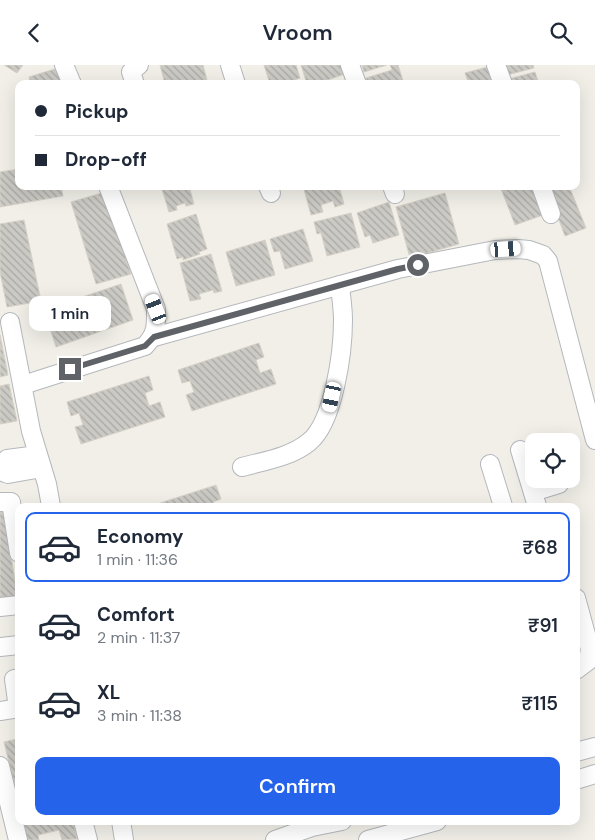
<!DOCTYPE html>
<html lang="en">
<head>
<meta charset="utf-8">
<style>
  :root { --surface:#fff; --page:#f6f6f7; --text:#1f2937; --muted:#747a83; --line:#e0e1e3; --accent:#2563eb }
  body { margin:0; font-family:"DM Sans",sans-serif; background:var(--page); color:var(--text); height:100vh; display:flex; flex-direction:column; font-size:19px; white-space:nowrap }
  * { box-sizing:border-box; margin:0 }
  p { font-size:16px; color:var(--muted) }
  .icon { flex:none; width:28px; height:28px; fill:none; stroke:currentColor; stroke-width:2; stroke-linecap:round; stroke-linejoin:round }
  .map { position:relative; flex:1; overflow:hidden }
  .drawer { position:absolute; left:15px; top:438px; width:565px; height:322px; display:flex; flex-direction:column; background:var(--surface); border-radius:10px; box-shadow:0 5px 20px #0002 }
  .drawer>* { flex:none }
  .hud { position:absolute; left:15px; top:15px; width:565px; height:110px; border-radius:10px; box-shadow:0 5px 20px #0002; display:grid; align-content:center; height:110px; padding:0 20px; background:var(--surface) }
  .tools { position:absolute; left:525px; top:368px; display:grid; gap:10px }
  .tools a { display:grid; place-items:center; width:55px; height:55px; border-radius:10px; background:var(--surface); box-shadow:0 5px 20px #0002; font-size:25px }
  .end { position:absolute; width:22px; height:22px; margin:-11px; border:6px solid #5f6368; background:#fff; box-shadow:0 0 0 2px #fff }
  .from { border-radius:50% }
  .bubble { position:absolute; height:35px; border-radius:10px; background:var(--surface); box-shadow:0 5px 20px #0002; font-size:16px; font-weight:600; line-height:35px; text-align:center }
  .car { position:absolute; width:15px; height:30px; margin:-15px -8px; border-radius:6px; box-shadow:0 0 4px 1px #0007; background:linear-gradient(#fff 24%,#345 0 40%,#fff 0 76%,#345 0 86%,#fff 0) }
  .hud b { display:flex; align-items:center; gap:18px; height:48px; font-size:19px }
  .hud b+b { border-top:1px solid var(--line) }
  .hud i { width:12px; height:12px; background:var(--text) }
  ul { padding:9px 0 0; list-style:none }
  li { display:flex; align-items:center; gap:15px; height:70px; margin:0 10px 8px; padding:0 10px; border:2px solid transparent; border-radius:10px }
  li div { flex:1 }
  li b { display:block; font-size:19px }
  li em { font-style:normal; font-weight:600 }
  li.on { border-color:var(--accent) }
  li>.icon { width:45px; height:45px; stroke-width:1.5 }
  .button { display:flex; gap:10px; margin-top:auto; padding:10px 20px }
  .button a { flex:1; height:58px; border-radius:10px; background:var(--accent); color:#fff; font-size:20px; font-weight:600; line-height:58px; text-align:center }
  header { display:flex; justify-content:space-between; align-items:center; height:65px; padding:0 20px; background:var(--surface); font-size:22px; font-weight:600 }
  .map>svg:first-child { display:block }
</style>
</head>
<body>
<header><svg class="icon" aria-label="back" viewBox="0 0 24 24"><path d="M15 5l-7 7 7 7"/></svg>Vroom<svg class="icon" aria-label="search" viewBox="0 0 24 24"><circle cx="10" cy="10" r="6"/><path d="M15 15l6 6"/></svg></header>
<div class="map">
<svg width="595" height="775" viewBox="0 0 595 775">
  <defs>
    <pattern id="building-back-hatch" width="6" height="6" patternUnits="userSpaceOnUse" patternTransform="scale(1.25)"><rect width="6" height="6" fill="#cccac5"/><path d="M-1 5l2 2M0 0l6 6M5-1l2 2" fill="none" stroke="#a9a8a4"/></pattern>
  </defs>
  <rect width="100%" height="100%" fill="#f1efe8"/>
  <g fill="url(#building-back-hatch)" stroke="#d6d1c6">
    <path d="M4 0H23L17 8Z"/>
    <path d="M160 0H203L208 19H165Z"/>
    <path d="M264 0H296L300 13 283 19H270Z"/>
    <path d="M301 0H342L345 9 316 19H307Z"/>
    <path d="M362 0H387L364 7Z"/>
    <path d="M390 0H398L404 19H368L366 13 392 5Z"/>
    <path d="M500 0H533L534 3 503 11Z"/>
    <path d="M491 1 497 19H469L465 8Z"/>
    <path d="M58 3 63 19H31L29 12Z"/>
    <path d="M535 7 539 19H506L505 15Z"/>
    <path d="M19 104V121H61L63 131 0 142V107Z"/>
    <path d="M161 121H189L194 139 186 141 185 138 176 141 177 145 169 147Z"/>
    <path d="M303 121H339L344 139 335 142 333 136 321 140 323 147 311 150Z"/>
    <path d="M500 121H533L543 150 515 160Z"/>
    <path d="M546 121H569L586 163 565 171Z"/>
    <path d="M105 127 131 209 96 219 71 137Z"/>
    <path d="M445 128 459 179 410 193 396 142Z"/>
    <path d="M389 137 399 170 373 178 370 170 365 172 357 148Z"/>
    <path d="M351 148 360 182 327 191 321 168 317 169 314 157Z"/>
    <path d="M196 149 207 184 199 187 200 189 183 195V192L177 194 167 159Z"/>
    <path d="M24 155 41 236 7 242 0 207V159Z"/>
    <path d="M303 164 313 196 285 204 280 186 274 187 270 174Z"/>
    <path d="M265 175 275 210 236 221 226 187Z"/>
    <path d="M211 189 222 226 214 228 213 225 199 229 201 234 190 236 180 198Z"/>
    <path d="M121 219 133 255 56 282 44 245Z"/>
    <path d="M0 270 8 310 0 312Z"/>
    <path d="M259 278 264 292 256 295 260 308 271 304 276 319 192 346 186 330 194 327 190 316 182 318 178 305Z"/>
    <path d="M149 311 153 325 145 328 149 341 160 337 165 352 81 379 75 362 83 360 79 348 71 351 67 337Z"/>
    <path d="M9 319 17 356 0 359V321Z"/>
    <path d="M216 420 221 434 213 437 214 441H151Z"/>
    <path d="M4 446 18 535 0 538V447Z"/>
    <path d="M17 674 19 682V739L4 677Z"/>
    <path d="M23 756H73L77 774 62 775 59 765 38 770 39 775H27Z"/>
  </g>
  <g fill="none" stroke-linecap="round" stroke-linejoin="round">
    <defs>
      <g id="minor">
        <path d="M64 0 72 19"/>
        <path d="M230 0 236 19"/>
        <path d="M350 0 357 19"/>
        <path d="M496 0 503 19"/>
        <path d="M135 19 131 7 139 0"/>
        <path d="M268 121 271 128"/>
        <path d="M392 121 395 129"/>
        <path d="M541 121 551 149"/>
        <path d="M10 257 31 366 47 419 51 441"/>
        <path d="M154 272 398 204 495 185 518 184 529 185 543 190 548 196 595 375"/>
        <path d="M23 320 145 281C157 268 156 261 156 244L108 121"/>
        <path d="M520 385 537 441"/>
        <path d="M490 399 503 441"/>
        <path d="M0 401 7 394 38 390"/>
        <path d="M242 402C264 396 291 392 309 377 334 357 343 286 343 255 343 243 341 232 340 220"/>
        <path d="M0 406 8 409 42 403"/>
        <path d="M533 427 559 419"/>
        <path d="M0 437H11L19 488"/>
        <path d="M576 533 590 584 588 596 576 605"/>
        <path d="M0 542 19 540"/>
        <path d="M0 582 19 580"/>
        <path d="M18 643 14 614 19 613"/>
        <path d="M0 646 19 643"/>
        <path d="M576 687 595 682"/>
        <path d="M0 701 18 775"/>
        <path d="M576 715 595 709"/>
        <path d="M83 756 88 775"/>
        <path d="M121 756 124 775"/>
        <path d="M275 775 312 762 342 756"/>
        <path d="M368 775 437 756"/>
      </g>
    </defs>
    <use href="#minor" stroke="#b5b8bc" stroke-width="20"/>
    <use href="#minor" stroke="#fff" stroke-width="18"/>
  </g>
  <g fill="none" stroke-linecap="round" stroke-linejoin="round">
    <path stroke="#5f6368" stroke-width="6" d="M70 304 145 281 154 272 398 204 418 200"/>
  </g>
</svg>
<div class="tools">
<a><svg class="icon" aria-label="locate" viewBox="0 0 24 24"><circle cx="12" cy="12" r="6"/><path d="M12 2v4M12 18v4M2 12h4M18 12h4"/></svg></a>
</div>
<i class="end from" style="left:418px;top:200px"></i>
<i class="end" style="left:70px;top:304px"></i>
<div class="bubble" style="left:29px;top:231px;width:82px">1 min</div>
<i class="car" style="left:506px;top:184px;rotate:86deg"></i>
<i class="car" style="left:156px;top:244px;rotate:339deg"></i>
<i class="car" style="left:332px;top:332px;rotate:192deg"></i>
<div class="hud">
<b><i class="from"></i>Pickup</b>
<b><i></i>Drop-off</b>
</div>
<section class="drawer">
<ul>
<li class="on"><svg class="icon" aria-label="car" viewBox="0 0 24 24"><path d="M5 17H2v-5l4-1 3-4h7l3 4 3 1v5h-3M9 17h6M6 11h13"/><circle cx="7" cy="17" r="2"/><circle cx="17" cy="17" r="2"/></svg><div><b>Economy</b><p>1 min · 11:36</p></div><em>₹68</em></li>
<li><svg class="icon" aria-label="car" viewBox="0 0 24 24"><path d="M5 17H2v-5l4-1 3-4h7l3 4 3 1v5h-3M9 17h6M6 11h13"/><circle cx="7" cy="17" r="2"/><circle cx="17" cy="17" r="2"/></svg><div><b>Comfort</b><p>2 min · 11:37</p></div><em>₹91</em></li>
<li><svg class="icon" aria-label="car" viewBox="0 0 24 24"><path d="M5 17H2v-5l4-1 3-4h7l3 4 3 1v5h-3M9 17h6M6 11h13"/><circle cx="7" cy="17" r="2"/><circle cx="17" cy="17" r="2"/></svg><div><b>XL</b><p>3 min · 11:38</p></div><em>₹115</em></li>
</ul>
<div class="button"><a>Confirm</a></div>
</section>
</div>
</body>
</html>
